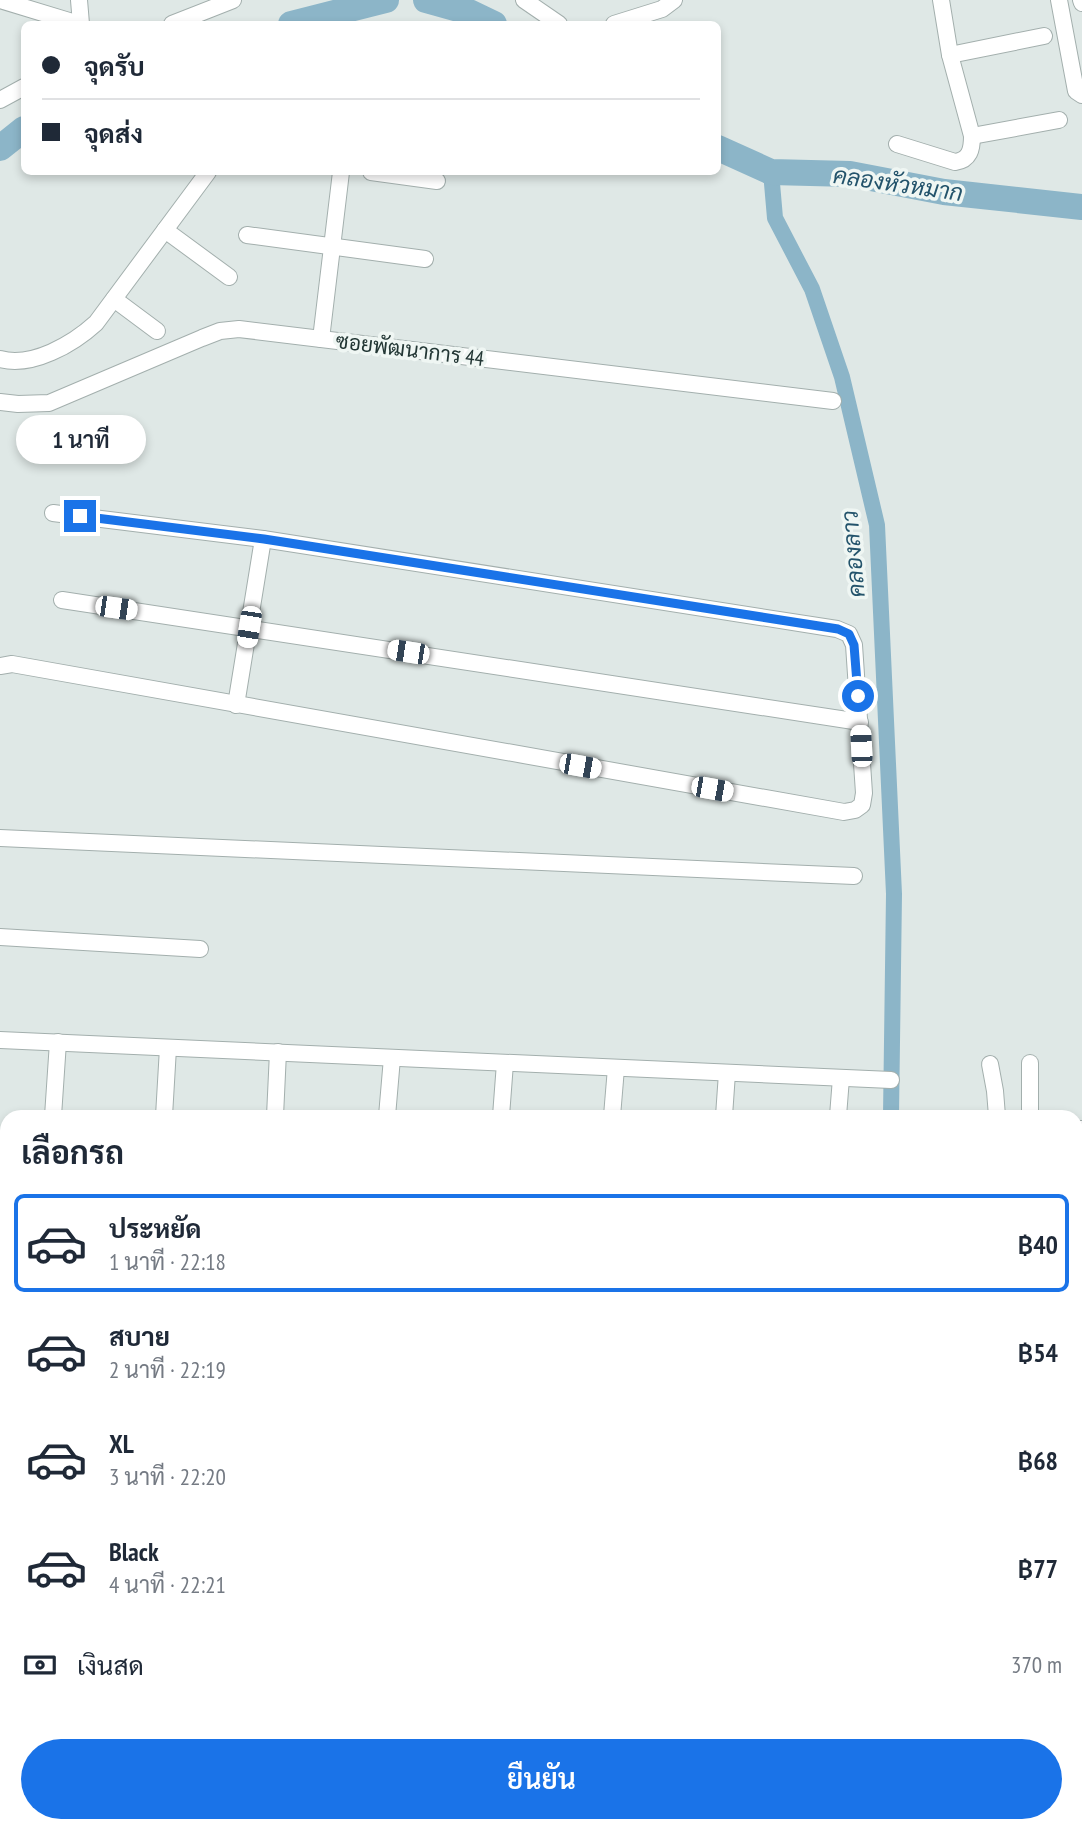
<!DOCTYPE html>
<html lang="th">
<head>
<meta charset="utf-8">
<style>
  :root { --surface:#fff; --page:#f6f6f7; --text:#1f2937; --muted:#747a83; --line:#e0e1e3; --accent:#1a73e8 }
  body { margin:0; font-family:"PT Sans Narrow",Sarabun,sans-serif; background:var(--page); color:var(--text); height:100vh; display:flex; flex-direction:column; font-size:26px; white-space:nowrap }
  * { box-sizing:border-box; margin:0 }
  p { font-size:23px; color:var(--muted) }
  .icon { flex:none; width:38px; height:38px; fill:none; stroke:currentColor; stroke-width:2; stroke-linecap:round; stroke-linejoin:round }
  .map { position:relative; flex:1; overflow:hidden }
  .details { position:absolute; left:0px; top:1110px; width:1083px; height:723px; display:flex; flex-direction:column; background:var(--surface); border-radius:21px 21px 0 0; box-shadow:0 4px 10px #0003 }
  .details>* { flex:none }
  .banner { position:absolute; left:21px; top:21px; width:700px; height:154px; border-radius:10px; box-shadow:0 4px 10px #0003; display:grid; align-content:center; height:154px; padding:0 21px; background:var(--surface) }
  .end { position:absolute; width:32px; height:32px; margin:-16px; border:9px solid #1a73e8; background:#fff; box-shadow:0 0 0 4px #fff }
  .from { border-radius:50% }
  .bubble { position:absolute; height:49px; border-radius:24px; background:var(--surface); box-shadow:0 4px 10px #0003; font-size:23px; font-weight:600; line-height:49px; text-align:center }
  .car { position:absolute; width:21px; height:42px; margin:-21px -10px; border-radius:9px; box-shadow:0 0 5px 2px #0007; background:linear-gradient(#fff 24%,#345 0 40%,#fff 0 76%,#345 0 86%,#fff 0) }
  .banner b { display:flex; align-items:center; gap:24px; height:66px; font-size:26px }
  .banner b+b { border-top:2px solid var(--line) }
  .banner i { width:18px; height:18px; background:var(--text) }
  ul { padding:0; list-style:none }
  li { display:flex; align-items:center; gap:21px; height:98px; margin:0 14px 10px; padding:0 7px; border:4px solid transparent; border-radius:10px }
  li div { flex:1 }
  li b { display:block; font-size:26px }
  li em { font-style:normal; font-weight:600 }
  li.selected { border-color:var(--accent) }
  li>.icon { width:63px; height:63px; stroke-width:1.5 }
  h2 { padding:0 21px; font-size:32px; line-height:84px }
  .pay { display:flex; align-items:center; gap:18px; height:77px; padding:0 21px; font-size:26px }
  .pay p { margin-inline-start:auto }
  .primary-button { display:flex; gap:14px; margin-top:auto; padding:14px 21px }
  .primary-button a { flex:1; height:80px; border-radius:42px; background:var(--accent); color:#fff; font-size:28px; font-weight:600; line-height:80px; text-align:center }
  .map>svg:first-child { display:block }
</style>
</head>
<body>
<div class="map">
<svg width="1082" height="1831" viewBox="0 0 1082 1831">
  <rect width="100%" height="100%" fill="#dfe8e6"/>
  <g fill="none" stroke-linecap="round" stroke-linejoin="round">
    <g stroke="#8cb5c8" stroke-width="16">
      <path d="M771 172 775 218 812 289 842 377 877 525 894 894 891 1116"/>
      <path d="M971 1831 972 1825"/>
    </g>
    <g stroke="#8cb5c8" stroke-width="26">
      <path d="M426 0 469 12 494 24"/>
      <path d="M291 24 386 0"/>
      <path d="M0 148 24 129"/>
      <path d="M718 148 771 172 850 174 944 192 1082 207"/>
    </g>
    <defs>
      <g id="street">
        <path d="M0 0 79 24"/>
        <path d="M79 0 81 24"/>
        <path d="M524 0 559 24"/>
        <path d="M1059 0 1076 91 1082 95"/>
        <path d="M1081 0 1082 3"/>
        <path d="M172 24 233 0"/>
        <path d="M614 24 662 9 674 0"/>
        <path d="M950 55 1044 36"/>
        <path d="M0 100 24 87"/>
        <path d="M972 136 1059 120"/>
        <path d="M897 144 955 162C970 160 972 149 972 136L950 55 941 0"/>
        <path d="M371 172 437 181"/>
        <path d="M165 230 229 277"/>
        <path d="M247 235 425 259"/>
        <path d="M114 299 157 331"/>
        <path d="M321 339 341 172"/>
        <path d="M0 359C32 368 73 344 96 323L208 172"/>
        <path d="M0 402 18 404 49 403 202 338 220 331 239 329 833 401"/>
        <path d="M62 600 860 722"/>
        <path d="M0 666 12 664 844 812 855 810 862 805 864 793 854 645 849 634 837 629 263 539 53 513"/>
        <path d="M236 705 263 539"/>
        <path d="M0 838 854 876"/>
        <path d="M0 937 200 949"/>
        <path d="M0 1040 891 1080"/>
        <path d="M1030 1063V1116"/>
        <path d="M990 1064 995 1091 997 1116"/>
        <path d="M53 1116 58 1042"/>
        <path d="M164 1116 168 1048"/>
        <path d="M275 1116 278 1052"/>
        <path d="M387 1116 392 1058"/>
        <path d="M501 1116 505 1063"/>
        <path d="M612 1116 616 1068"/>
        <path d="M724 1116 727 1073"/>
        <path d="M838 1116 841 1078"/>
        <path d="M1076 1129H1082"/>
        <path d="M0 1237 7 1238"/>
        <path d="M1076 1337 1082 1336"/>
        <path d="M0 1434 7 1426"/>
        <path d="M0 1454 7 1548"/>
        <path d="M1076 1511 1082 1510"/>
        <path d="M1076 1648H1082"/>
        <path d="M1076 1672 1082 1785"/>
        <path d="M0 1696H7"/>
        <path d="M574 1825V1831"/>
        <path d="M0 1826H22"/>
        <path d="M246 1826V1831"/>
        <path d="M93 1831V1825"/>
        <path d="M788 1831V1825"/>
      </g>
    </defs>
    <use href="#street" stroke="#a3afad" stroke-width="18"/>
    <use href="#street" stroke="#fff" stroke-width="16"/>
  </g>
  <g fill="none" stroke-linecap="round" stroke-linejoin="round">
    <path stroke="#1a73e8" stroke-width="9" d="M80 516 264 539 838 629 849 634 854 645 858 696"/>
  </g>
  <g text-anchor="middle" stroke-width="7" stroke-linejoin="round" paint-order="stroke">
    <g font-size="21" fill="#223634" stroke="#eff6f3">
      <text transform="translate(410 350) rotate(7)" y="7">ซอยพัฒนาการ 44</text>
    </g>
    <g font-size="23" font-style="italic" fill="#23536b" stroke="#eff6f3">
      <text transform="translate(898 184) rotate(8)" y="8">คลองหัวหมาก</text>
      <text transform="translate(853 554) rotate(-95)" y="8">คลองลาว</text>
    </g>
  </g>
</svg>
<i class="end from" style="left:858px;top:696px"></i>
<i class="end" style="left:80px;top:516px"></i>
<div class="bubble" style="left:16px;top:415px;width:130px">1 นาที</div>
<i class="car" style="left:116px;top:608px;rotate:98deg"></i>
<i class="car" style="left:249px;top:627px;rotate:189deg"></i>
<i class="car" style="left:408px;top:652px;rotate:279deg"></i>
<i class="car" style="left:861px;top:746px;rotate:357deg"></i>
<i class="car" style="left:580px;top:766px;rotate:100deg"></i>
<i class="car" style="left:712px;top:789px;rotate:100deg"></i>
<div class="banner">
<b><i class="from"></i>จุดรับ</b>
<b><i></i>จุดส่ง</b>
</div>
<section class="details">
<h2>เลือกรถ</h2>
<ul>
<li class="selected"><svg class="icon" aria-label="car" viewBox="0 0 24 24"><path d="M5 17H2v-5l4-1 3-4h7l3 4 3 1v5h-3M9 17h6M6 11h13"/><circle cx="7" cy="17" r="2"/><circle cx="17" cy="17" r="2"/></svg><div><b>ประหยัด</b><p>1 นาที · 22:18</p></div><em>฿40</em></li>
<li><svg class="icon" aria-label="car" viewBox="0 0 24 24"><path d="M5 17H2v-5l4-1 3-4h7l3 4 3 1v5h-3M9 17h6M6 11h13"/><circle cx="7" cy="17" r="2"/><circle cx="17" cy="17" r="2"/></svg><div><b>สบาย</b><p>2 นาที · 22:19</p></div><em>฿54</em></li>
<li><svg class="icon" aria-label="car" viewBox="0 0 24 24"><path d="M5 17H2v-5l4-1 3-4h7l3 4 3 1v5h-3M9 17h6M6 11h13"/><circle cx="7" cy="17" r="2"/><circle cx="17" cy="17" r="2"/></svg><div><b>XL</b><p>3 นาที · 22:20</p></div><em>฿68</em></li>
<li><svg class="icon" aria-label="car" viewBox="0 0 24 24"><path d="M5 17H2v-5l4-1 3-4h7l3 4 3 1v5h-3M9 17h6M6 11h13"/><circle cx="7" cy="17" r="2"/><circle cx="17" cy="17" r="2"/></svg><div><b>Black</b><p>4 นาที · 22:21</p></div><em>฿77</em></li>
</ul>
<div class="pay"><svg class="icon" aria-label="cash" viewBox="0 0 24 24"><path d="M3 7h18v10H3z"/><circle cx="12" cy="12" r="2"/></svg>เงินสด<p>370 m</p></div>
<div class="primary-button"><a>ยืนยัน</a></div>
</section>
</div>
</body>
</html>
